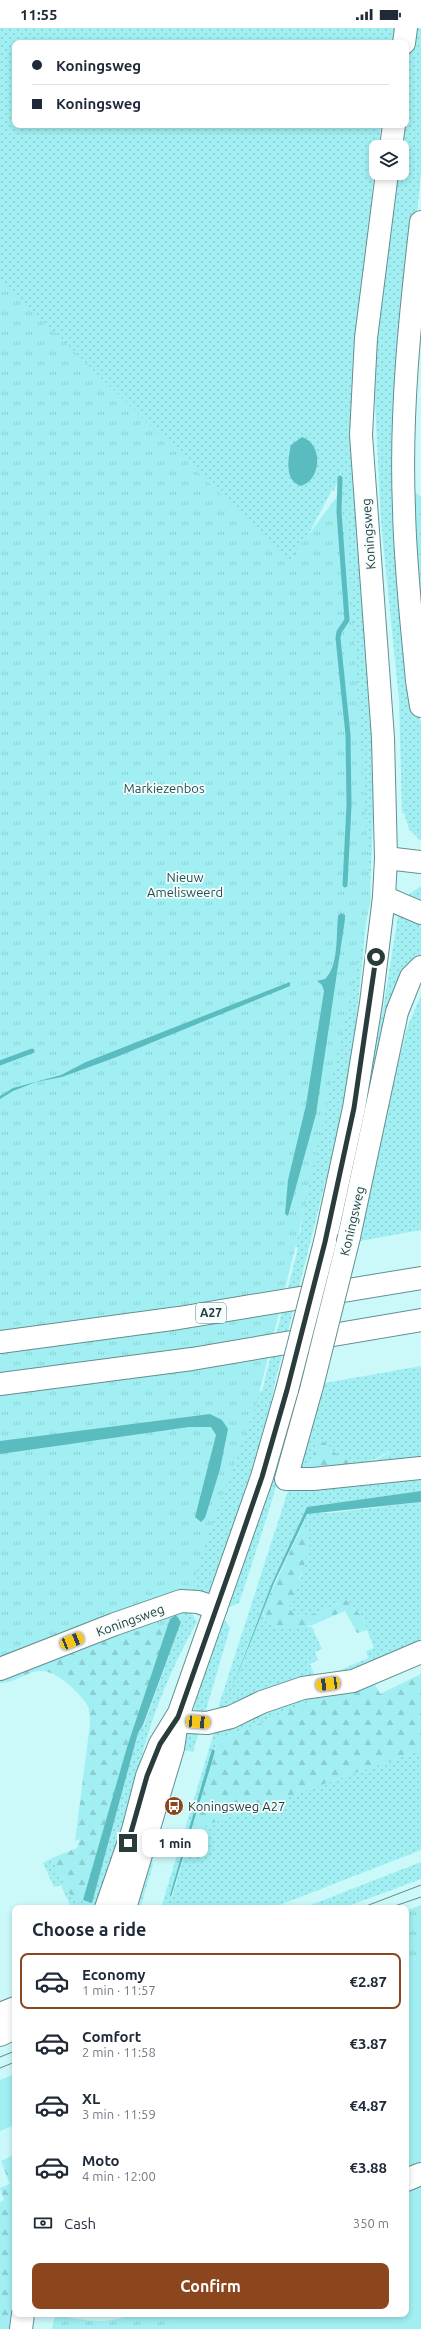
<!DOCTYPE html>
<html lang="en">
<head>
<meta charset="utf-8">
<style>
  :root { --surface:#fff; --page:#f2f2f3; --text:#1f2937; --muted:#747a83; --line:#e0e1e3; --accent:#8c461e }
  body { margin:0; font-family:Ubuntu,sans-serif; background:var(--page); color:var(--text); height:100vh; display:flex; flex-direction:column; font-size:15px; white-space:nowrap }
  * { box-sizing:border-box; margin:0 }
  p { font-size:13px; color:var(--muted) }
  .icon { flex:none; width:22px; height:22px; fill:none; stroke:currentColor; stroke-width:2; stroke-linecap:round; stroke-linejoin:round }
  .map { position:relative; flex:1; overflow:hidden }
  .panel { position:absolute; left:12px; top:1877px; width:397px; height:412px; display:flex; flex-direction:column; background:var(--surface); border-radius:8px; box-shadow:0 2px 6px #0003 }
  .panel>* { flex:none }
  .hud { position:absolute; left:12px; top:12px; width:397px; height:88px; border-radius:8px; box-shadow:0 2px 6px #0003; display:grid; align-content:center; height:88px; padding:0 20px; background:var(--surface) }
  .fabs { position:absolute; left:369px; top:112px; display:grid; gap:8px }
  .fabs a { display:grid; place-items:center; width:40px; height:40px; border-radius:8px; background:var(--surface); box-shadow:0 2px 6px #0003; font-size:20px }
  .end { position:absolute; width:18px; height:18px; margin:-9px; border:5px solid #293b3b; background:#fff; box-shadow:0 0 0 2px #fff }
  .from { border-radius:50% }
  .bubble { position:absolute; height:28px; border-radius:8px; background:var(--surface); box-shadow:0 2px 6px #0003; font-size:13px; font-weight:700; line-height:28px; text-align:center }
  .car { position:absolute; width:12px; height:24px; margin:-12px -6px; border-radius:5px; box-shadow:0 0 3px 1px #0007; background:linear-gradient(#f5c518 24%,#345 0 40%,#f5c518 0 76%,#345 0 86%,#f5c518 0) }
  .hud b { display:flex; align-items:center; gap:14px; height:38px; font-size:15px }
  .hud b+b { border-top:1px solid var(--line) }
  .hud i { width:10px; height:10px; background:var(--text) }
  ul { padding:0; list-style:none }
  li { display:flex; align-items:center; gap:12px; height:56px; margin:0 8px 6px; padding:0 12px; border:2px solid transparent; border-radius:8px }
  li div { flex:1 }
  li b { display:block; font-size:15px }
  li em { font-style:normal; font-weight:700 }
  li.current { border-color:var(--accent) }
  li>.icon { width:36px; height:36px; stroke-width:1.5 }
  h2 { padding:0 20px; font-size:18px; line-height:48px }
  .pay { display:flex; align-items:center; gap:10px; height:44px; padding:0 20px; font-size:15px }
  .pay p { margin-inline-start:auto }
  .button { display:flex; gap:8px; margin-top:auto; padding:8px 20px }
  .button a { flex:1; height:46px; border-radius:8px; background:var(--accent); color:#fff; font-size:16px; font-weight:700; line-height:46px; text-align:center }
  .status { display:flex; justify-content:space-between; align-items:center; height:28px; padding:0 20px; background:var(--surface); direction:ltr }
  .status svg { height:11px; fill:currentColor }
  .map>svg:first-child { display:block }
</style>
</head>
<body>
<div class="status"><b>11:55</b><svg viewBox="0 0 49 12"><path d="M0 12V9h3v3zM5 12V6h3v6zM10 12V3h3v9zM15 12V0h3v12zM26 1h20v11H26zM47 4h2v5h-2z"/></svg></div>
<div class="map">
<svg width="421" height="2301" viewBox="0 0 421 2301">
  <defs>
    <pattern id="grass-dots" width="8" height="8" patternUnits="userSpaceOnUse"><rect width="8" height="8" fill="#a1eff2"/><path d="M2 2h.1M6 6h.1" fill="none" stroke="#8bced0" stroke-width="1.8" stroke-linecap="round"/></pattern>
    <pattern id="forest-firs" width="22" height="20" patternUnits="userSpaceOnUse"><rect width="22" height="20" fill="#a1eff2"/><path d="M5 1l3.5 6h-7zM16 11l3.5 6h-7z" fill="#8bced0"/></pattern>
    <pattern id="park-tufts" width="24" height="20" patternUnits="userSpaceOnUse"><rect width="24" height="20" fill="#a1eff2"/><path d="M3 7l-1-3M5 7V3M7 7l1-3M15 17l-1-3M17 17v-4M19 17l1-3" fill="none" stroke="#8bced0"/></pattern>
  </defs>
  <rect width="100%" height="100%" fill="#cbf9fa"/>
  <g fill="url(#grass-dots)">
    <path d="M0 0H395L393 15H15V97H381L378 119H376L368 218 374 765 370 865 341 483V443L334 463 332 462 289 543 0 257Z"/>
    <path d="M413 0H421V146L407 283 414 676 421 695V813L409 801 404 785H402L399 672 381 494 375 373V322L392 145H402V119L398 97H406V47Z"/>
    <path d="M421 858V880L407 868Z"/>
    <path d="M368 875 353 1025 341 1092 274 1358 267 1400 213 1563 198 1568 0 1401 262 1363 298 1220 295 1218 299 1204 300 1205 310 1142Z"/>
    <path d="M399 881 421 891V932L341 1198V1187L384 976Z"/>
    <path d="M421 967V1202L360 1213 362 1207 356 1208 407 1000Z"/>
    <path d="M421 1338V1432L383 1437 391 1422C373 1434 353 1442 335 1425 328 1419 327 1416 318 1413L307 1445 299 1442 319 1356Z"/>
    <path d="M300 1365C285 1436 262 1505 239 1575L230 1579 228 1578 290 1389Z"/>
    <path d="M421 1446V1463L307 1479 272 1555 245 1624 228 1673 263 1581 264 1589 276 1599H312L322 1621 315 1624 318 1632 310 1636 316 1651 217 1683 288 1463 298 1456Z"/>
    <path d="M421 1474V1620L369 1640 331 1646 368 1630 366 1623 374 1620 362 1589 347 1572C331 1578 302 1598 289 1580L291 1568 301 1548 308 1507 301 1500 308 1485H331Z"/>
    <path d="M181 1579 190 1582 197 1594C172 1638 154 1682 141 1730L145 1731 97 1880H71L61 1857 54 1859 43 1835 52 1830 68 1864 75 1870H84L83 1872 92 1874 138 1705 144 1697 181 1594Z"/>
    <path d="M224 1591 230 1600 205 1685 194 1681 195 1674Z"/>
    <path d="M350 1658 237 1705 219 1710 215 1723 212 1721 170 1868 172 1869 192 1802 421 1722V1822L272 1880H161L216 1698 238 1689Z"/>
    <path d="M200 1701 193 1724 178 1720C183 1707 187 1704 200 1701Z"/>
    <path d="M152 1832 153 1837 140 1880H133Z"/>
    <path d="M421 1834V1851L343 1880H303Z"/>
  </g>
  <g fill="url(#forest-firs)">
    <path d="M415 464 421 469V614L416 532Z"/>
    <path d="M320 1412 328 1417 335 1425 352 1435 376 1432 391 1423 383 1437 307 1445 318 1413Z"/>
    <path d="M301 1500C303 1502 307 1505 308 1507 315 1520 292 1564 289 1580 302 1598 331 1578 347 1572L362 1589 367 1602 357 1605 345 1583C316 1594 297 1611 266 1594L263 1581Z"/>
    <path d="M181 1579 127 1719 84 1870 75 1871 68 1864 52 1830 77 1820 80 1811 75 1813 90 1696C90 1689 90 1681 86 1675 77 1662 53 1640 38 1643 24 1645 15 1655 0 1655V1646Z"/>
    <path d="M421 1646V1722L192 1802 219 1710 237 1705 371 1649 380 1666Z"/>
    <path d="M15 2126V2283L12 2301H0V2174L4 2172 0 2160 10 2156 1 2133Z"/>
  </g>
  <g fill="url(#park-tufts)">
    <path d="M0 251 289 533 344 459 371 871 299 1204 257 1374 209 1505 182 1592 76 1618 0 1649Z"/>
    <path d="M421 1877V1929L406 1935V1883Z"/>
    <path d="M133 2286H172L178 2301H52L55 2287C85 2292 103 2298 133 2286Z"/>
  </g>
  <g fill="#a1eff2">
    <path d="M421 1929V2301H178L172 2286H406V1935Z"/>
    <path d="M15 2046V2097L0 2103V2052Z"/>
  </g>
  <g fill="#5bbcc0">
    <path d="M302 409C323 416 322 451 301 458 284 453 288 430 291 417Z"/>
    <path d="M341 885 345 887V891L316 1086 288 1188 285 1186 288 1152 306 1077 324 963 322 957 317 953 325 951C339 938 336 906 338 888Z"/>
    <path d="M290 954V958L114 1030 62 1049 36 1054 13 1063 0 1071V1068L13 1060 61 1047 86 1034Z"/>
    <path d="M210 1386 222 1392 228 1401 220 1441 205 1490 201 1494 195 1489 216 1407 211 1399H189L0 1426V1413Z"/>
    <path d="M421 1463V1474L307 1486 274 1555 227 1673 272 1555 307 1479Z"/>
    <path d="M176 1587 181 1594 143 1697 138 1705 92 1875 83 1872 127 1719 170 1591Z"/>
    <path d="M212 1721 215 1723 211 1737 171 1869 170 1867 174 1853Z"/>
  </g>
  <g fill="none" stroke-linecap="round" stroke-linejoin="round">
    <g stroke="#5bbcc0" stroke-width="5">
      <path d="M340 450 339 484 347 592 339 604 338 610 348 707 349 777 345 857"/>
      <path d="M0 1035 32 1023"/>
    </g>
    <defs>
      <g id="minor">
        <path d="M421 194C410 289 400 385 404 481 405 538 412 596 417 653L421 678"/>
        <path d="M386 830 421 834"/>
        <path d="M384 869 421 885"/>
        <path d="M349 1209 397 984 411 949 421 939"/>
        <path d="M312 1358 286 1451H313L421 1440"/>
        <path d="M0 1641 115 1596 181 1573 198 1574 216 1580"/>
        <path d="M178 1689 189 1694 207 1695 231 1689 262 1674 303 1660 353 1653 421 1624"/>
        <path d="M406 2152 421 2146"/>
        <path d="M21 2301 23 2286"/>
      </g>
      <g id="major">
        <path d="M404 15 406 0"/>
        <path d="M391 119 394 97"/>
        <path d="M325 1214 354 1080 371 975 384 869 386 830 383 710 361 407 366 310 387 145"/>
        <path d="M106 1880 133 1802 147 1748 160 1716 179 1685 262 1449 287 1362"/>
        <path d="M125 1880 173 1720 176 1700"/>
        <path d="M0 1986 15 1980"/>
        <path d="M0 2007 15 2000"/>
      </g>
      <g id="highway">
        <path d="M0 1314 179 1290 421 1250"/>
        <path d="M0 1356 192 1331 421 1292"/>
      </g>
    </defs>
    <use href="#minor" stroke="#648e90" stroke-width="24"/>
    <use href="#major" stroke="#648e90" stroke-width="24"/>
    <use href="#highway" stroke="#648e90" stroke-width="24"/>
    <use href="#minor" stroke="#fff" stroke-width="22"/>
    <use href="#major" stroke="#fff" stroke-width="22"/>
    <use href="#highway" stroke="#fff" stroke-width="22"/>
    <g stroke="#6a8787" stroke-width="1">
      <path d="M361 1880 421 1857"/>
      <path d="M389 1880 421 1869"/>
      <path d="M0 2029 15 2023"/>
      <path d="M0 2040 15 2034"/>
    </g>
    <defs>
      <path id="minor-bridge" d="M312 1358 349 1209"/>
      <path id="major-bridge" d="M287 1362 325 1214"/>
    </defs>
    <use href="#minor-bridge" stroke="#648e90" stroke-width="24" stroke-linecap="butt"/>
    <use href="#major-bridge" stroke="#648e90" stroke-width="24" stroke-linecap="butt"/>
    <use href="#minor-bridge" stroke="#fff" stroke-width="22"/>
    <use href="#major-bridge" stroke="#fff" stroke-width="22"/>
  </g>
  <g fill="none" stroke-linecap="round" stroke-linejoin="round">
    <path stroke="#293b3b" stroke-width="5" d="M128 1815 147 1748 160 1716 178 1689 232 1536 262 1449 287 1362 325 1214 354 1080 376 929"/>
  </g>
  <defs>
    <symbol id="bus-disc" viewBox="-11 -11 22 22"><circle r="9.5" fill="#8c461e" stroke="#f5fefe"/><path d="M-5-6H5V4H4V6H2V4H-2V6H-4V4H-5ZM-3.5-4V0h7V-4ZM-3.5 1.2v1.5H-2V1.2ZM2 1.2v1.5H3.5V1.2Z" fill="#fff"/></symbol>
  </defs>
  <g fill-rule="evenodd">
    <use href="#bus-disc" x="163" y="1767" width="22" height="22"/>
  </g>
  <g text-anchor="middle" stroke-width="3.5" stroke-linejoin="round" paint-order="stroke">
    <rect fill="#f5fefe" stroke="#667676" stroke-width="1" x="196" y="1275" width="30" height="20" rx="3"/>
    <g font-size="12" font-weight="bold" fill="#293b3b">
      <text x="211" y="1289">A27</text>
    </g>
    <g font-size="13" fill="#293b3b" stroke="#f5fefe">
      <text transform="translate(368 506) rotate(-94)" y="5">Koningsweg</text>
      <text transform="translate(352 1193) rotate(-77)" y="5">Koningsweg</text>
      <text transform="translate(130 1592) rotate(-20)" y="5">Koningsweg</text>
    </g>
    <g font-size="13" fill="#245052" stroke="#f5fefe">
      <text x="164" y="765">Markiezenbos</text>
      <text x="185" y="854">Nieuw<tspan x="185" dy="15">Amelisweerd</tspan></text>
    </g>
    <g font-size="13" fill="#293b3b" stroke="#f5fefe" text-anchor="start">
      <text x="188" y="1783">Koningsweg A27</text>
    </g>
  </g>
</svg>
<div class="fabs">
<a><svg class="icon" aria-label="layers" viewBox="0 0 24 24"><path d="M12 4l9 5-9 5-9-5zM3 14l9 5 9-5"/></svg></a>
</div>
<i class="end from" style="left:376px;top:929px"></i>
<i class="end" style="left:128px;top:1815px"></i>
<div class="bubble" style="left:142px;top:1801px;width:66px">1 min</div>
<i class="car" style="left:72px;top:1613px;rotate:68deg"></i>
<i class="car" style="left:328px;top:1656px;rotate:262deg"></i>
<i class="car" style="left:198px;top:1694px;rotate:94deg"></i>
<div class="hud">
<b><i class="from"></i>Koningsweg</b>
<b><i></i>Koningsweg</b>
</div>
<section class="panel">
<h2>Choose a ride</h2>
<ul>
<li class="current"><svg class="icon" aria-label="car" viewBox="0 0 24 24"><path d="M5 17H2v-5l4-1 3-4h7l3 4 3 1v5h-3M9 17h6M6 11h13"/><circle cx="7" cy="17" r="2"/><circle cx="17" cy="17" r="2"/></svg><div><b>Economy</b><p>1 min · 11:57</p></div><em>€2.87</em></li>
<li><svg class="icon" aria-label="car" viewBox="0 0 24 24"><path d="M5 17H2v-5l4-1 3-4h7l3 4 3 1v5h-3M9 17h6M6 11h13"/><circle cx="7" cy="17" r="2"/><circle cx="17" cy="17" r="2"/></svg><div><b>Comfort</b><p>2 min · 11:58</p></div><em>€3.87</em></li>
<li><svg class="icon" aria-label="car" viewBox="0 0 24 24"><path d="M5 17H2v-5l4-1 3-4h7l3 4 3 1v5h-3M9 17h6M6 11h13"/><circle cx="7" cy="17" r="2"/><circle cx="17" cy="17" r="2"/></svg><div><b>XL</b><p>3 min · 11:59</p></div><em>€4.87</em></li>
<li><svg class="icon" aria-label="car" viewBox="0 0 24 24"><path d="M5 17H2v-5l4-1 3-4h7l3 4 3 1v5h-3M9 17h6M6 11h13"/><circle cx="7" cy="17" r="2"/><circle cx="17" cy="17" r="2"/></svg><div><b>Moto</b><p>4 min · 12:00</p></div><em>€3.88</em></li>
</ul>
<div class="pay"><svg class="icon" aria-label="cash" viewBox="0 0 24 24"><path d="M3 7h18v10H3z"/><circle cx="12" cy="12" r="2"/></svg>Cash<p>350 m</p></div>
<div class="button"><a>Confirm</a></div>
</section>
</div>
</body>
</html>
